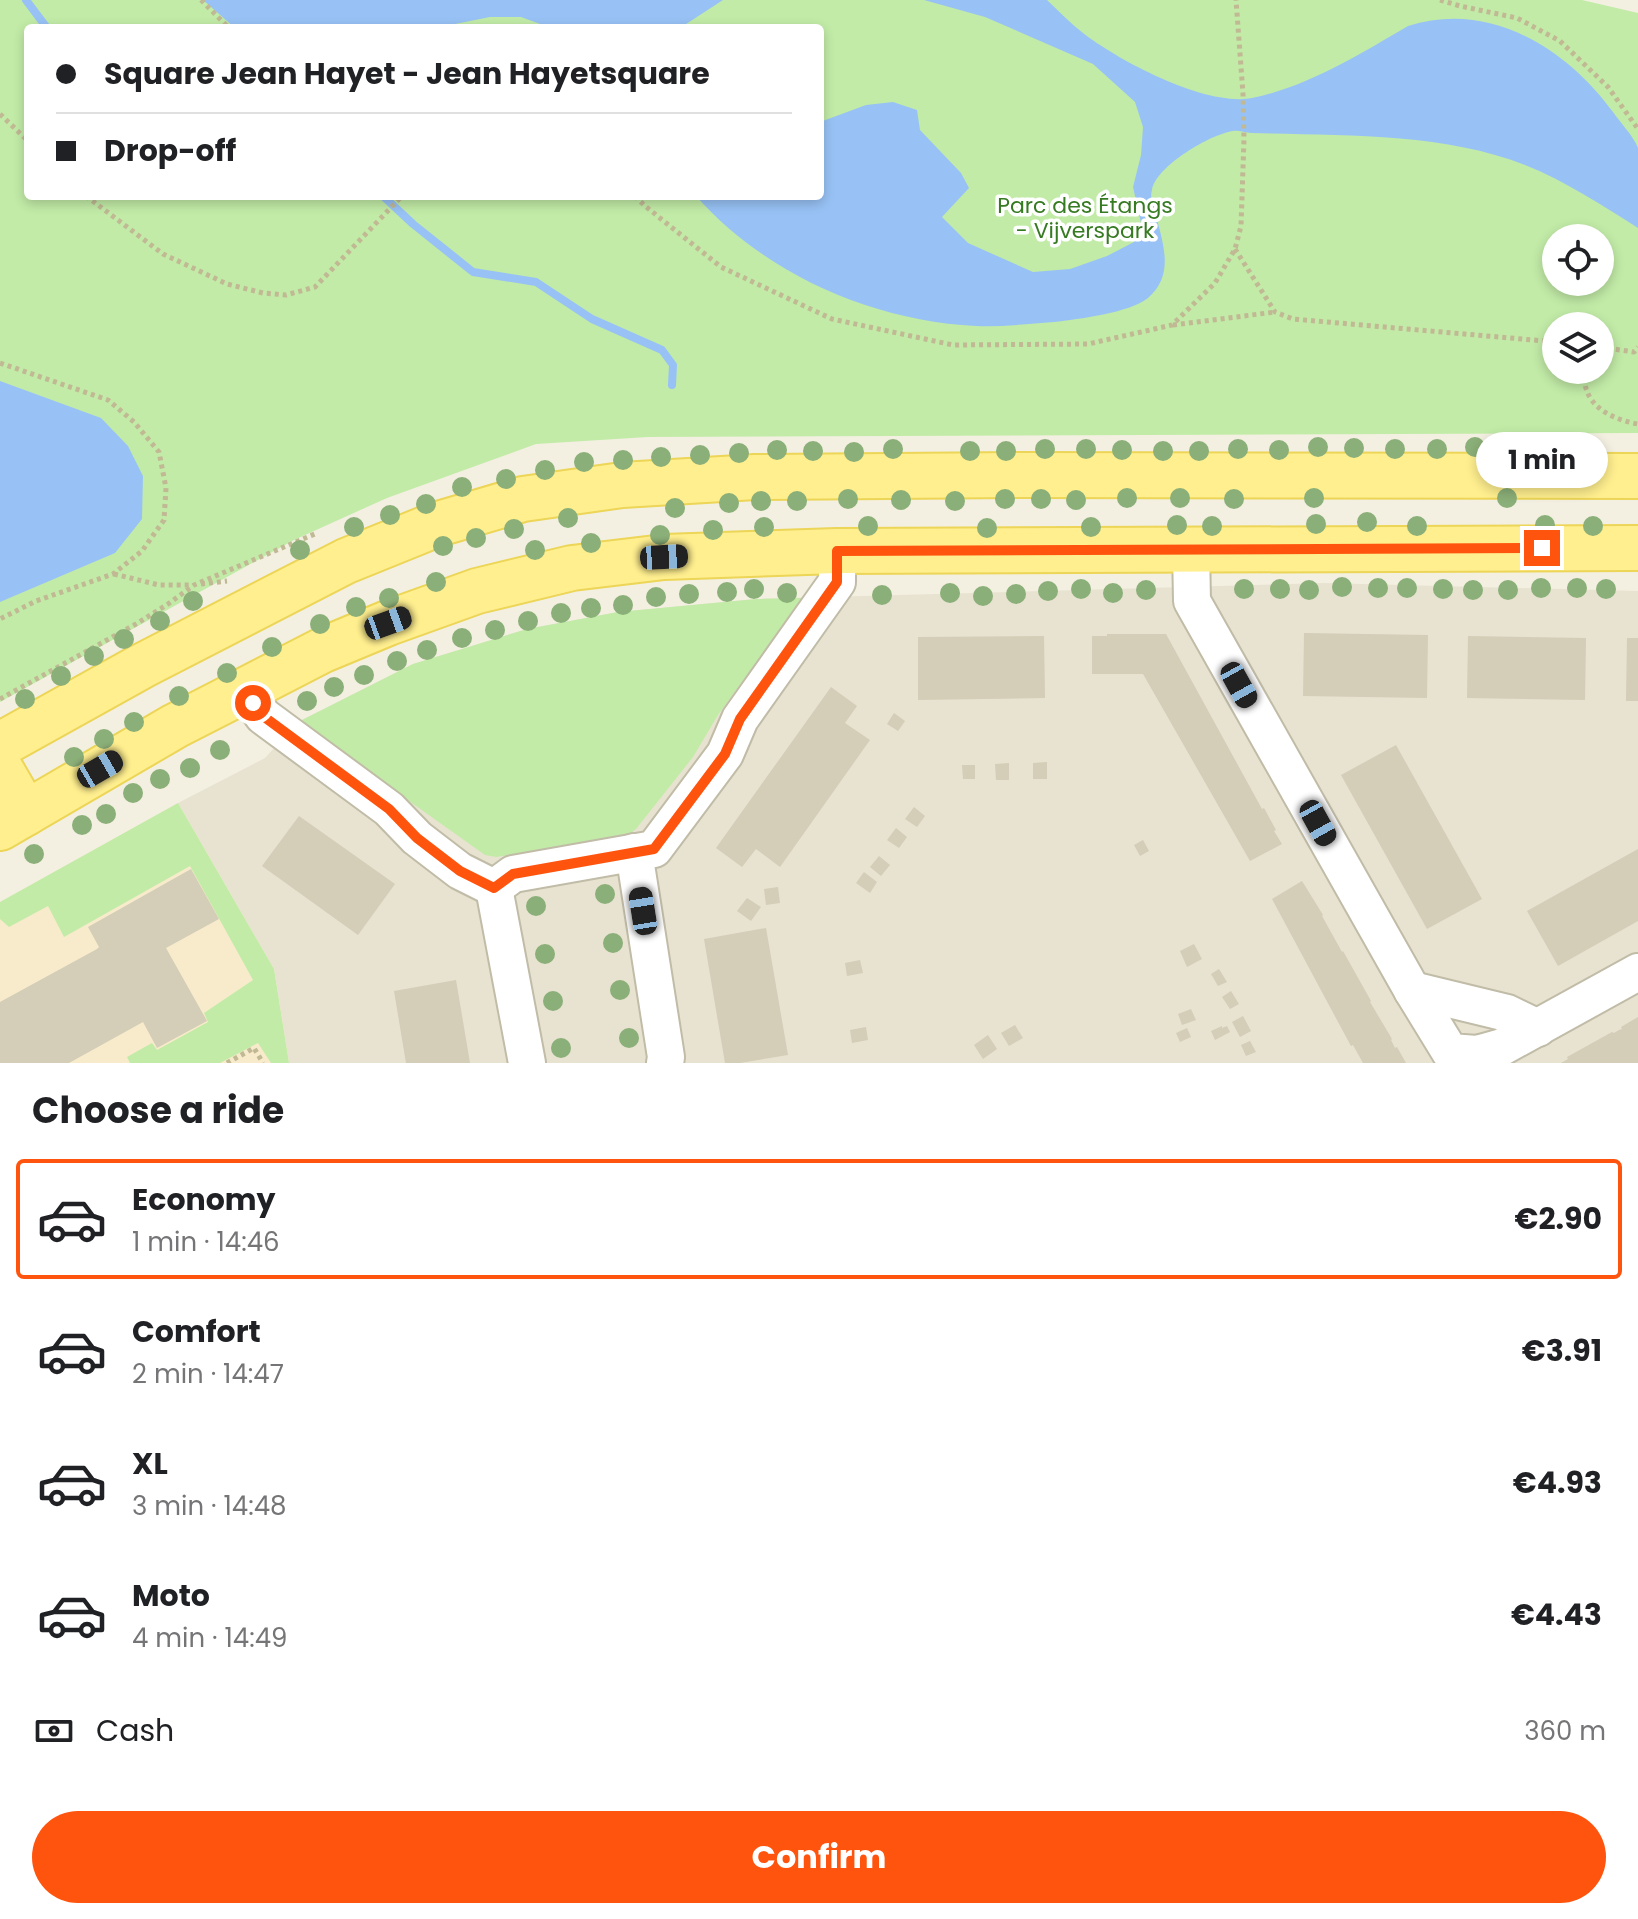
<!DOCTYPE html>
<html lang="en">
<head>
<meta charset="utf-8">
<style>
  :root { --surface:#fff; --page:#f2f2f2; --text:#202124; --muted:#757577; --line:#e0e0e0; --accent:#ff540d }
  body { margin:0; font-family:Poppins,sans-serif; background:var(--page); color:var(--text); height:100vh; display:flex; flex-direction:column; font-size:30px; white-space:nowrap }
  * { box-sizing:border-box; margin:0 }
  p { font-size:26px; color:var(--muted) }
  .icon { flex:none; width:44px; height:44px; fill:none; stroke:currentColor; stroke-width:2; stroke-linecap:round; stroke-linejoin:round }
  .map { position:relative; height:1063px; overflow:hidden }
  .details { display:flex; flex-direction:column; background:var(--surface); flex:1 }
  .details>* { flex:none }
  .hud { position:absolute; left:24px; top:24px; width:800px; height:176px; border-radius:8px; box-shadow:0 4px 12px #0003; display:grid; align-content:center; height:176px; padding:0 32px; background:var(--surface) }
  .fabs { position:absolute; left:1542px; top:224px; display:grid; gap:16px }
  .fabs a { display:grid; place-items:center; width:72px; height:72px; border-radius:50%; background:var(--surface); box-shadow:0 4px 12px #0003; font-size:40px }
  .end { position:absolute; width:36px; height:36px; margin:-18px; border:10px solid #ff540d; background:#fff; box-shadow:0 0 0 4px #fff }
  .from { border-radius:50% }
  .bubble { position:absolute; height:56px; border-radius:28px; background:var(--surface); box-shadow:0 4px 12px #0003; font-size:26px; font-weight:700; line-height:56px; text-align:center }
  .car { position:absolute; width:24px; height:48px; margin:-24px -12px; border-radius:10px; box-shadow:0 0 6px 2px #0007; background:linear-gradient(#222 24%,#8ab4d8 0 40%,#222 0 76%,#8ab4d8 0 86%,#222 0) }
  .hud b { display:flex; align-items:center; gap:28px; height:76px; font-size:30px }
  .hud b+b { border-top:2px solid var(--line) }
  .hud i { width:20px; height:20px; background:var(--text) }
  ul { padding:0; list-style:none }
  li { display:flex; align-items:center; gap:24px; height:120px; margin:0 16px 12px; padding:0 16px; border:4px solid transparent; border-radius:8px }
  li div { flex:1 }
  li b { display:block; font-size:30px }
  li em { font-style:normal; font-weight:700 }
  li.active { border-color:var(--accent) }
  li>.icon { width:72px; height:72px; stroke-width:1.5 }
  h2 { padding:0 32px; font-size:36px; line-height:96px }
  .pay { display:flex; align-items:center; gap:20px; height:88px; padding:0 32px; font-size:30px }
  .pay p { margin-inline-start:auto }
  .button { display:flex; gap:16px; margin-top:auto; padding:16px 32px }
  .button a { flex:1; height:92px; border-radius:48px; background:var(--accent); color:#fff; font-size:32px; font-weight:700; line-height:92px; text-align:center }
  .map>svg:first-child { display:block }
</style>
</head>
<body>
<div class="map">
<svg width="1638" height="1063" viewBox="0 0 1638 1063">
  <rect width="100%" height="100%" fill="#f3f0e2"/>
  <path fill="#e7e3d0" d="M1325 583 1638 591V1063H289L274 969 178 803 265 758 298 722 413 664 527 629 618 612 756 599Z"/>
  <path fill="#f7ebcb" d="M178 803 274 969 289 1063H0V902Z"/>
  <g fill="#c2eba7" fill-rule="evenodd">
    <path d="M0 0H1582L1638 13V433L648 437 536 444 387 498 294 540 0 702ZM28 28H820V196H28ZM1556 238H1600V282H1556ZM1556 326H1600V370H1556Z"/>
    <path d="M803 598 718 715 693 757 636 829 631 833 622 836 496 857 485 855 298 722 413 664 527 629 618 612 756 599Z"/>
    <path d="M178 803 274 969 289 1063H271L258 1043 220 1063H130L127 1057 152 1043 157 1050 208 1022 204 1013 253 980 190 866 64 937 48 906 9 927 0 919V902Z"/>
  </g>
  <g fill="#98c2f5">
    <path d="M203 0H723L680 28H551L521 17H490L435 28H235Z"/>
    <path d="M924 0H1047C1059 11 1070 23 1083 33 1119 61 1206 107 1252 98 1307 87 1360 54 1408 26 1490 0 1566 48 1613 112 1619 121 1635 138 1638 148 1638 153 1638 161 1638 166 1638 187 1638 208 1638 228 1602 205 1565 181 1525 165 1441 132 1340 136 1251 133 1246 133 1238 130 1233 131 1211 134 1156 166 1152 190 1150 196 1152 201 1154 207 1161 239 1177 273 1148 298 1129 313 1079 319 1054 322 1028 324 1002 327 976 326 872 321 765 274 696 196H820V122L866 105 893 102 917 110 920 130 961 173 969 188 942 217 968 243 1033 272 1070 269 1107 256 1134 242 1141 223 1133 187 1141 155 1143 127 1135 102 1093 64 985 17Z"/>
    <path d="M0 381 101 418 128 446 143 476 142 519 115 553 0 602Z"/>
  </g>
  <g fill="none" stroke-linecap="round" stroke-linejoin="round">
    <g stroke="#98c2f5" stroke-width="8">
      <path d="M26 0 47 28"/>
      <path d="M383 196 413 224 473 272 536 282 592 319 662 350 673 365 672 385"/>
    </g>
  </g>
  <g fill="#d4cdb7">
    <path d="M1304 633 1428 635 1427 698 1303 696Z"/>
    <path d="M1107 634H1166L1262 809 1264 808 1276 830 1274 831 1282 844 1250 861 1143 674H1092V636H1107Z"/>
    <path d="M1044 636 1045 698 918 700V637Z"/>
    <path d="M1468 636 1586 638 1585 700 1467 698Z"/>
    <path d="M1627 638H1638V701H1626Z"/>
    <path d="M831 687 857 706 845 723 870 740 780 867 756 849 742 867 716 848Z"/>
    <path d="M894 713 905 721 898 731 887 724Z"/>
    <path d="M1396 745 1482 899 1427 929 1341 775Z"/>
    <path d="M1047 762V779H1033V763Z"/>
    <path d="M1009 763V780H996L995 764Z"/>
    <path d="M962 765H975V779H963Z"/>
    <path d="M914 807 925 816 917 827 905 819Z"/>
    <path d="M299 816 395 884 358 935 262 866Z"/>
    <path d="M896 828 907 837 899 848 887 840Z"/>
    <path d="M1143 840 1149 851 1140 856 1134 845Z"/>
    <path d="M1638 849V921L1558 966 1527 911Z"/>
    <path d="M879 856 890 865 881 876 870 867Z"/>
    <path d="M191 869 219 919 166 948 207 1021 157 1048 143 1022 69 1063H0V1002L97 949 99 947 88 927Z"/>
    <path d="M864 872 877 882 870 893 856 883Z"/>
    <path d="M1302 881 1323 915 1322 916 1342 952 1343 951 1371 1001 1370 1002 1392 1039 1391 1040 1395 1048 1397 1047 1406 1063H1363L1353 1045 1351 1046 1272 899Z"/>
    <path d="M778 887 780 903 766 905 764 889Z"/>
    <path d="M747 898 761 907 751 921 737 911Z"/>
    <path d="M766 928 788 1055 740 1063H725L704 939Z"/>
    <path d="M1194 944 1202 959 1187 967 1180 951Z"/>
    <path d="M860 960 863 973 847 976 845 963Z"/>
    <path d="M1219 969 1227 982 1218 986 1211 974Z"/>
    <path d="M456 980 470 1063H406L394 991Z"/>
    <path d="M1231 991 1239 1004 1230 1009 1222 997Z"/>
    <path d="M1191 1009 1196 1020 1182 1025 1178 1014Z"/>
    <path d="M1243 1016 1251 1031 1240 1037 1232 1022Z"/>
    <path d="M1638 1017V1063H1561L1568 1059 1567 1057 1612 1032 1614 1033 1619 1030 1622 1029 1621 1027Z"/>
    <path d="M1015 1025 1023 1038 1009 1046 1001 1033Z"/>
    <path d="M1222 1026V1028L1227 1026 1230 1032 1215 1040 1211 1031Z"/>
    <path d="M866 1027 868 1040 852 1043 850 1030Z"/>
    <path d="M1187 1028 1191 1037 1180 1042 1176 1033Z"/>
    <path d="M988 1035 997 1049 983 1059 974 1045Z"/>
    <path d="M1250 1041 1256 1052 1246 1056 1241 1045Z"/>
  </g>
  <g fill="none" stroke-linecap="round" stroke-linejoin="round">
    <defs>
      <g id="minor">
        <path d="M1191 549 1192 601 1412 990 1450 1052 1477 1054 1502 1047 1638 972"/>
        <path d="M244 689 263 716 389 809 417 838 460 871 494 888"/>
        <path d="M634 852 666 1057 665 1063"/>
        <path d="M494 888 513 874 654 849 725 754 740 719 837 582V551"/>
        <path d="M494 888 527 1063"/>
        <path d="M1412 990 1507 1013 1538 1028"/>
      </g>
      <g id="major">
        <path d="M0 745 142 666 346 561 435 525 523 499 622 485 755 477 1020 475 1638 476"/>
        <path d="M0 768 26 813"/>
        <path d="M0 828 175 726 323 650 388 623 477 591 572 568 664 557 837 551 1638 548"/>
      </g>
    </defs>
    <use href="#minor" stroke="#c1bca7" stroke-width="40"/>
    <use href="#major" stroke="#ecd557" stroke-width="48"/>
    <g stroke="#c1b894" stroke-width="5" stroke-dasharray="4 4" stroke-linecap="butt">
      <path d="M201 0 229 28"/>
      <path d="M1440 0 1460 6 1517 18 1560 41 1608 87 1638 129"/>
      <path d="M0 114 28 141"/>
      <path d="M86 196 163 254 227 284 263 293 286 295 315 287 402 196"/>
      <path d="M635 196 645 206 721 267 832 319 953 345 1088 344 1172 325 1215 283 1235 249 1241 226 1244 139 1243 94 1236 0"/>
      <path d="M1235 249 1275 312 1293 319 1556 342"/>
      <path d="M1173 325 1275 312"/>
      <path d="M1600 347 1634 352 1638 347"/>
      <path d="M0 363 108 400 134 422 159 452 166 488 164 520 142 551 113 574 36 601 0 619"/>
      <path d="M1585 370C1580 403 1609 419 1638 424"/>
      <path d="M114 574 159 585H191"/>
      <path d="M201 584 227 581"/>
      <path d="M0 699 136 624 168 604 194 585 317 533"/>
      <path d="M227 1063 254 1048 263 1063"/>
    </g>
    <use href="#minor" stroke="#fff" stroke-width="36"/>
    <use href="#major" stroke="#ffef8f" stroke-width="44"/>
  </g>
  <g fill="#8baf78">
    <circle cx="1318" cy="447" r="10"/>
    <circle cx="1475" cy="447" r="10"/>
    <circle cx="1511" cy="447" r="10"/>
    <circle cx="1354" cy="448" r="10"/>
    <circle cx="1546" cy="448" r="10"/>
    <circle cx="893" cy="449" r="10"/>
    <circle cx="1045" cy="449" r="10"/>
    <circle cx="1086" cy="449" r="10"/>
    <circle cx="1238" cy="449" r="10"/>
    <circle cx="1395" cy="449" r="10"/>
    <circle cx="1437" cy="449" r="10"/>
    <circle cx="1588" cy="449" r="10"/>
    <circle cx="777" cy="450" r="10"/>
    <circle cx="1122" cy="450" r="10"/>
    <circle cx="1279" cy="450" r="10"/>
    <circle cx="813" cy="451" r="10"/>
    <circle cx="970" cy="451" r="10"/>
    <circle cx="1006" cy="451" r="10"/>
    <circle cx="1163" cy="451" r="10"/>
    <circle cx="1199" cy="451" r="10"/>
    <circle cx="854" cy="452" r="10"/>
    <circle cx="739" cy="453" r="10"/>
    <circle cx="700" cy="455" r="10"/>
    <circle cx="661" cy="457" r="10"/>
    <circle cx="623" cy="460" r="10"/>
    <circle cx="584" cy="462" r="10"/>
    <circle cx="545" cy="470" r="10"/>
    <circle cx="506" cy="479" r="10"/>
    <circle cx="462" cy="487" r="10"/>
    <circle cx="1127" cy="498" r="10"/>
    <circle cx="1180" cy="498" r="10"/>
    <circle cx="1314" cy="498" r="10"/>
    <circle cx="1507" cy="498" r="10"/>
    <circle cx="848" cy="499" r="10"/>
    <circle cx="1005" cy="499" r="10"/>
    <circle cx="1041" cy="499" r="10"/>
    <circle cx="1234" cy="499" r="10"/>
    <circle cx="901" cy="500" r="10"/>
    <circle cx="1076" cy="500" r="10"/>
    <circle cx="761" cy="501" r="10"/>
    <circle cx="797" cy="501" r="10"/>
    <circle cx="955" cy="501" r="10"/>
    <circle cx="729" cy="503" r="10"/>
    <circle cx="426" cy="504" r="10"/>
    <circle cx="675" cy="508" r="10"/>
    <circle cx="390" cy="515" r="10"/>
    <circle cx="568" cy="518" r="10"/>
    <circle cx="1367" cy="522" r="10"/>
    <circle cx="1316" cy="524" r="10"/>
    <circle cx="1177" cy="525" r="10"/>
    <circle cx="1545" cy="525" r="10"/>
    <circle cx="868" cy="526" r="10"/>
    <circle cx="1212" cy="526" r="10"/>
    <circle cx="1417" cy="526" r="10"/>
    <circle cx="1593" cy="526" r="10"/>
    <circle cx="354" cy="527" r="10"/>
    <circle cx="764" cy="527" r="10"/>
    <circle cx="1091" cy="527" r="10"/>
    <circle cx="987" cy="528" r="10"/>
    <circle cx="514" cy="529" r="10"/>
    <circle cx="713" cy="530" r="10"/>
    <circle cx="660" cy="535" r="10"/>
    <circle cx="476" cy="538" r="10"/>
    <circle cx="591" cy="543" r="10"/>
    <circle cx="443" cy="546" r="10"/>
    <circle cx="300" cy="550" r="10"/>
    <circle cx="535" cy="550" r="10"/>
    <circle cx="436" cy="582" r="10"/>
    <circle cx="1342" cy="587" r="10"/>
    <circle cx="1378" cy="588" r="10"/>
    <circle cx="1407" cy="588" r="10"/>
    <circle cx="1541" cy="588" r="10"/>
    <circle cx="1577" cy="588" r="10"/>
    <circle cx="754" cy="589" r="10"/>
    <circle cx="1081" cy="589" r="10"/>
    <circle cx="1244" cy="589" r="10"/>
    <circle cx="1280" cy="589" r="10"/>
    <circle cx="1443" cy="589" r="10"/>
    <circle cx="1606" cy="589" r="10"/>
    <circle cx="1146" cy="590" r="10"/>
    <circle cx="1309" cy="590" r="10"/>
    <circle cx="1473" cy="590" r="10"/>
    <circle cx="1508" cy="590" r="10"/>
    <circle cx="1048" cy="591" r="10"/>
    <circle cx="727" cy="592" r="10"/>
    <circle cx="787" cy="593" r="10"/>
    <circle cx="950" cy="593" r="10"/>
    <circle cx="1113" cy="593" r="10"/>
    <circle cx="689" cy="594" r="10"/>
    <circle cx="1016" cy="594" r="10"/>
    <circle cx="882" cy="595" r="10"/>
    <circle cx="983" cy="596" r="10"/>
    <circle cx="656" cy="597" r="10"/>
    <circle cx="389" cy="598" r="10"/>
    <circle cx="193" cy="601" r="10"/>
    <circle cx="623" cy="605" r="10"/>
    <circle cx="356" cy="607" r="10"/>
    <circle cx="591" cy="608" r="10"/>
    <circle cx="561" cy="613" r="10"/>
    <circle cx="160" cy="621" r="10"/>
    <circle cx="528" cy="621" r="10"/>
    <circle cx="320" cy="624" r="10"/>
    <circle cx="495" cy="630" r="10"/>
    <circle cx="462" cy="638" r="10"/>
    <circle cx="124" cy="639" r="10"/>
    <circle cx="272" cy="647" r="10"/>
    <circle cx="427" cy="650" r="10"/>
    <circle cx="94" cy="656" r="10"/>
    <circle cx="397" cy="661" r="10"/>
    <circle cx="227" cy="673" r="10"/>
    <circle cx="364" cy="675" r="10"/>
    <circle cx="61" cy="676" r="10"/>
    <circle cx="334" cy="687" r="10"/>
    <circle cx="179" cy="696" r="10"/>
    <circle cx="25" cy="699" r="10"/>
    <circle cx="307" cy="701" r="10"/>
    <circle cx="134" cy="722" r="10"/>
    <circle cx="104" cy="739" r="10"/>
    <circle cx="220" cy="750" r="10"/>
    <circle cx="74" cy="757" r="10"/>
    <circle cx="190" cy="768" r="10"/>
    <circle cx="160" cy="779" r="10"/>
    <circle cx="133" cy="793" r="10"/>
    <circle cx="106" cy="814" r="10"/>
    <circle cx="82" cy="825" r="10"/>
    <circle cx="34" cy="854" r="10"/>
    <circle cx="605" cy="894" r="10"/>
    <circle cx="536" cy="906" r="10"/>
    <circle cx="613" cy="943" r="10"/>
    <circle cx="545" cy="954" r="10"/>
    <circle cx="620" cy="990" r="10"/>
    <circle cx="553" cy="1001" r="10"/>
    <circle cx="629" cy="1038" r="10"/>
    <circle cx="561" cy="1048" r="10"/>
  </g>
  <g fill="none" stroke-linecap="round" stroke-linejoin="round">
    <path stroke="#ff540d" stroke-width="10" d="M253 703 263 716 389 809 417 838 460 871 494 888 513 874 654 849 725 754 740 719 837 582V551L1542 548"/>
  </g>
  <g text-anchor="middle" stroke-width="7" stroke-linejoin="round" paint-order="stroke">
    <g font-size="22" fill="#367a22" stroke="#fff">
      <text x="1085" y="213">Parc des Étangs<tspan x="1085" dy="25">- Vijverspark</tspan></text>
    </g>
  </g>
</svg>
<div class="fabs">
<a><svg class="icon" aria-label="locate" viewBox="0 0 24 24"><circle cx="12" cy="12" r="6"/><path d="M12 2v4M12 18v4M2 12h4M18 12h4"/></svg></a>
<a><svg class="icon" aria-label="layers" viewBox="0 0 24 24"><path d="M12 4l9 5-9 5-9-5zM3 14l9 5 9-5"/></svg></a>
</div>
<i class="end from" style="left:253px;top:703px"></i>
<i class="end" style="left:1542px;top:548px"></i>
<div class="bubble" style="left:1476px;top:432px;width:132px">1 min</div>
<i class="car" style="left:664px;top:557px;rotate:87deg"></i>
<i class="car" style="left:388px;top:623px;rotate:70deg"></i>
<i class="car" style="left:1239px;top:685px;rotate:151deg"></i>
<i class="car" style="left:100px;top:769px;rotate:60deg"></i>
<i class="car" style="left:1318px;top:823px;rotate:151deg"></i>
<i class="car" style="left:643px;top:911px;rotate:351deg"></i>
<div class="hud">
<b><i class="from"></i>Square Jean Hayet - Jean Hayetsquare</b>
<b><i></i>Drop-off</b>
</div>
</div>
<section class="details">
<h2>Choose a ride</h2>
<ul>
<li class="active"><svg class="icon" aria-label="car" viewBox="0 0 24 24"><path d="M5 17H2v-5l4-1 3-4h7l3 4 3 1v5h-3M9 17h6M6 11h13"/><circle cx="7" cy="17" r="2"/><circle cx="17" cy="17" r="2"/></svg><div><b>Economy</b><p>1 min · 14:46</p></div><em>€2.90</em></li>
<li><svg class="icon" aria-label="car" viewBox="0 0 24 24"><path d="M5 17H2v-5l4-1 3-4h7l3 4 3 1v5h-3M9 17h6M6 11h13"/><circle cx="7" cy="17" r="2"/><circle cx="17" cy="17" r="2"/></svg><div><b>Comfort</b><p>2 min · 14:47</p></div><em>€3.91</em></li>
<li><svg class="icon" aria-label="car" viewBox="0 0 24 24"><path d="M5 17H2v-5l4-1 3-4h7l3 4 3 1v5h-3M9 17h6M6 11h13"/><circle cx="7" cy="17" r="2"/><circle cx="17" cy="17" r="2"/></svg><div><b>XL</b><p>3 min · 14:48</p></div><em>€4.93</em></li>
<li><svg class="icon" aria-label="car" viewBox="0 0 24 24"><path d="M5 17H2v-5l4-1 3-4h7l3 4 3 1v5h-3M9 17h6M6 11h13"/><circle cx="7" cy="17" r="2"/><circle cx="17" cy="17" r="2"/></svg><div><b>Moto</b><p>4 min · 14:49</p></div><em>€4.43</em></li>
</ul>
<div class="pay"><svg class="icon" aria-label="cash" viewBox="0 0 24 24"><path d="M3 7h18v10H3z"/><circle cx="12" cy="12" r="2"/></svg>Cash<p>360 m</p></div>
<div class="button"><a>Confirm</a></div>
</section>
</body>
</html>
